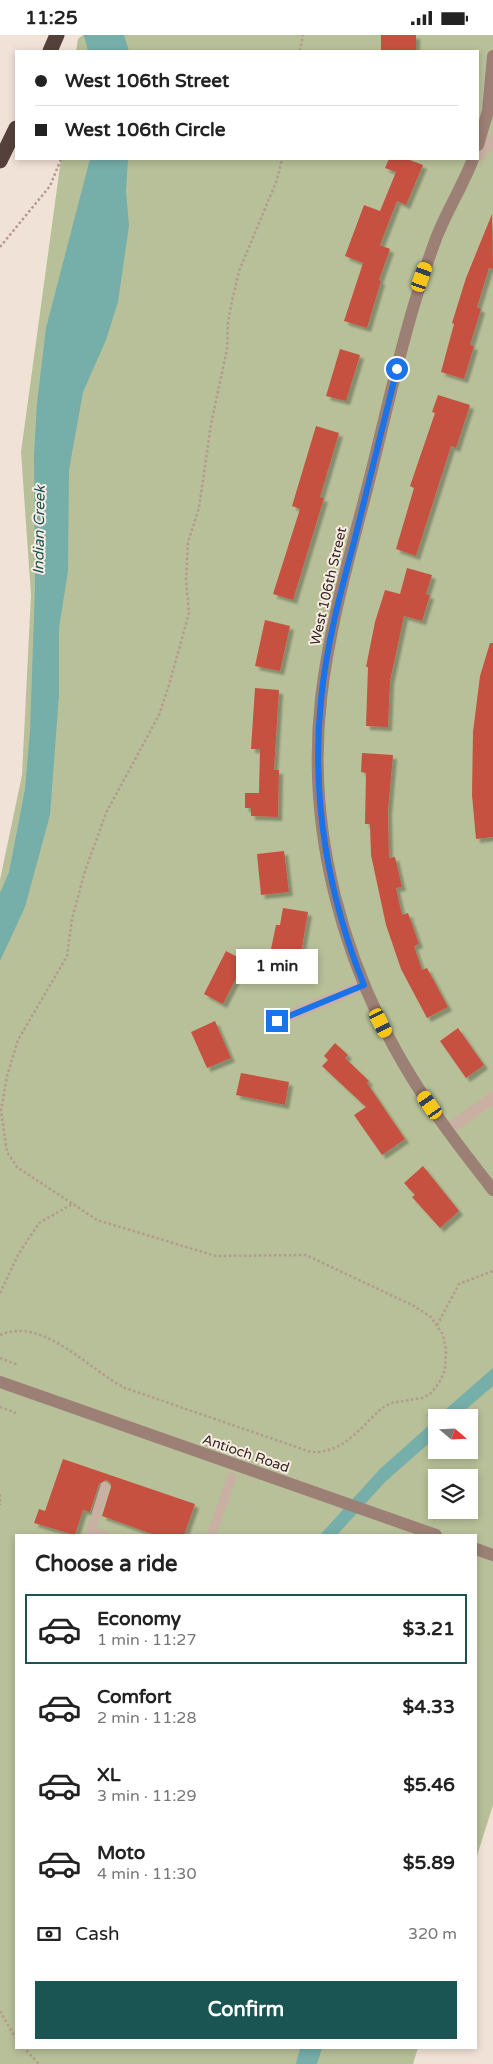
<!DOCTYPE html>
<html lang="en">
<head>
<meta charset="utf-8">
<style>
  :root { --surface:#fff; --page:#f6f6f6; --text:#222; --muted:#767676; --line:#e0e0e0; --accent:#1b5553 }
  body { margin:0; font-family:"Varela Round",sans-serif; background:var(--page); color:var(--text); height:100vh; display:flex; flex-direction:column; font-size:19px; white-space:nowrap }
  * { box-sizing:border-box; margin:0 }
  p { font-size:16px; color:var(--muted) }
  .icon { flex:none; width:28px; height:28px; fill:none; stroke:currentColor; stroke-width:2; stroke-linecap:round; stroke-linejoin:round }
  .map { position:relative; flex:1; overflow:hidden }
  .details { position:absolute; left:15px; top:1499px; width:462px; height:515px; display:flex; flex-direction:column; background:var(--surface); border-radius:0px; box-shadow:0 2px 8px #0003 }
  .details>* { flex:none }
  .guide { position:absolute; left:15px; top:15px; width:464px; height:110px; border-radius:0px; box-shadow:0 2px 8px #0003; display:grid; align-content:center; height:110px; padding:0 20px; background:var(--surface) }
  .needle { width:32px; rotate:109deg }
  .fabs { position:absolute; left:428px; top:1374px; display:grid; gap:10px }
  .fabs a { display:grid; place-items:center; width:50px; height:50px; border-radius:0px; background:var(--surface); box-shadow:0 2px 8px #0003; font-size:25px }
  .end { position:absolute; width:22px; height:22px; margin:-11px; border:6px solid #1a73e8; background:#fff; box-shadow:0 0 0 2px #fff }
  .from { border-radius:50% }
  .bubble { position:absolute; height:35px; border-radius:0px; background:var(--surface); box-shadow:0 2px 8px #0003; font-size:16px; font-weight:800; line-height:35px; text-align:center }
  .car { position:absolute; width:15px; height:30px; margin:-15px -8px; border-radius:6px; box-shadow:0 0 4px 1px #0007; background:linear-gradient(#f5c518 24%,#345 0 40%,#f5c518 0 76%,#345 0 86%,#f5c518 0) }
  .guide b { display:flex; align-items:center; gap:18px; height:48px; font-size:19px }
  .guide b+b { border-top:1px solid var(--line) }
  .guide i { width:12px; height:12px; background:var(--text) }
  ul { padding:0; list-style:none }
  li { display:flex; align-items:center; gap:15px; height:70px; margin:0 10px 8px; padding:0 10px; border:2px solid transparent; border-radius:0px }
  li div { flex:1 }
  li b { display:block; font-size:19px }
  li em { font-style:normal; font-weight:800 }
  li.active { border-color:var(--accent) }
  li>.icon { width:45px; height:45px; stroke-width:1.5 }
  h2 { padding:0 20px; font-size:22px; line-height:60px }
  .pay { display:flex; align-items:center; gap:12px; height:55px; padding:0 20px; font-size:19px }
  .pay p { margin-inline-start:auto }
  .cta { display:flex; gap:10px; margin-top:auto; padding:10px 20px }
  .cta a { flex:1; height:58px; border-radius:0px; background:var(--accent); color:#fff; font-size:20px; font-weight:800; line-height:58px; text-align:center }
  .status { display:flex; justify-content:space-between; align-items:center; height:35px; padding:0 25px; background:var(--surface); direction:ltr }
  .status svg { height:14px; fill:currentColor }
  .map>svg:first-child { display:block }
</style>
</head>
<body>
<div class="status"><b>11:25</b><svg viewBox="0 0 49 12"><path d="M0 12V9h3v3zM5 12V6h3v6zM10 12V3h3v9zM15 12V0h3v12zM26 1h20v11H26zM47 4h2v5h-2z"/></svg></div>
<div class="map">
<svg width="493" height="2029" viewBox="0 0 493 2029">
  <defs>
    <filter id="shadow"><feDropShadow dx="4" dy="4" stdDeviation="1" flood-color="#0004"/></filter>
  </defs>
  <rect width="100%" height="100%" fill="#f1e2d7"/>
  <path fill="#b7c098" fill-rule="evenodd" d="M83 0H493V1770L476 1824V1500H16V2012L418 2013 413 2029H0V845L22 740 31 560 21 417 61 124H478V16H76L78 4ZM436 1382H469V1415H436ZM436 1442H469V1475H436Z"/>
  <g fill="#76aeaa">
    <path d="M84 0H124L129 16H88Z"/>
    <path d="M90 124H128L126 156 129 191 118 267 106 305 83 357 69 435 68 536 59 593V660L50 780 25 872 0 926V858L9 837 25 754 30 696 35 553 34 420 37 368 46 293Z"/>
    <path d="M493 1333V1351L457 1382H437Z"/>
    <path d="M436 1384V1402L385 1447 337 1500H320L380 1434Z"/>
    <path d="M300 2013H322L317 2029H296Z"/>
  </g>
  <g fill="#c7513f" filter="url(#shadow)">
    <rect x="381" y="0" width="35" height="16"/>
    <path d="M389 124H407L423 130 406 170 397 166 380 210 390 214 379 245 381 246 367 293 344 286 363 228 345 221 364 170 380 176 396 137 385 133Z"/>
    <path d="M492 179 493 234 489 233 477 272 481 274 470 310 474 311 464 344 441 337 454 289 452 288 466 243Z"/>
    <path d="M340 314 360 320 346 366 326 361Z"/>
    <path d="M438 360 470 370 456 413 451 411 416 521 396 514 414 453 410 451 435 378 432 377Z"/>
    <path d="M316 391 339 398 320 462 324 463 293 565 273 559 300 474 292 471Z"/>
    <path d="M407 533 432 540 426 559 430 560 422 586 404 581 390 646 388 692 366 691 368 632H366L375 587 385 555 400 559Z"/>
    <path d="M265 585 290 591 280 636 255 631Z"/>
    <path d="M490 608H493V802L476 804 472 760 473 697 480 641Z"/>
    <path d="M255 653 279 655 274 735H279L278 782 251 781V773H245V758H259L260 714H251Z"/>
    <path d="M362 718 393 720 388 776 389 823 395 822 402 852 396 853 402 880 408 878 419 909 414 911 422 935 427 933 448 972 427 983 401 934 386 890 371 820 370 789H365L366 738 361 737Z"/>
    <path d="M284 816 289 857 261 860 257 819Z"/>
    <path d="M283 873 308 877 299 930 277 926 279 916 271 914 276 890H280Z"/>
    <path d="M226 916 245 926 223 969 204 959Z"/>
    <path d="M215 986 231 1023 207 1033 191 997Z"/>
    <path d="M458 993 484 1030 466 1043 440 1006Z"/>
    <path d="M335 1008 348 1020 345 1023 369 1046 367 1048 405 1104 382 1120 354 1080 366 1072 322 1031 328 1025 324 1021Z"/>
    <path d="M241 1038 289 1047 285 1070 236 1060Z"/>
    <path d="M423 1131 459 1176 440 1193 412 1162 415 1160 404 1148Z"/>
    <path d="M63 1424 195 1469 184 1500H155L102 1481 111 1452 110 1447 106 1445 99 1449 90 1477 83 1475 75 1500 34 1488 39 1474 45 1476Z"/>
  </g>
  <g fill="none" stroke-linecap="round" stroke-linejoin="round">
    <g stroke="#b49a8e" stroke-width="2.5" stroke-dasharray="2.5 2.5" stroke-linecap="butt">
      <path d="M300 16 303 0"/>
      <path d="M0 212 50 151 61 124"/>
      <path d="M0 1258 18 1220 39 1188 74 1168"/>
      <path d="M437 1290 459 1249 493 1236"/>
      <path d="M0 1300C43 1281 89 1335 125 1353L311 1417C343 1419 361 1392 382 1373L391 1368 422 1363 430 1359 439 1348 445 1335 446 1315 443 1300 431 1282 414 1271 306 1220 216 1221 97 1185 17 1132 7 1117 1 1076 7 1041 18 1005 67 921 72 884 85 836 106 778 159 680 169 650 189 578 186 545 188 507 199 473 211 389 227 314 228 287 232 266 239 236 277 145 282 124"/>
      <path d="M0 1323 18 1330"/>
      <path d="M0 1372 16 1378"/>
      <path d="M428 1379 436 1388"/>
      <path d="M0 1459V1470"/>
      <path d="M0 1976 16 2004"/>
      <path d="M23 2012 39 2029"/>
    </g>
    <g stroke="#c9b0a3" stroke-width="9">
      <path d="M104 1500 91 1496 105 1451"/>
      <path d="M211 1500 232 1442"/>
    </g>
    <g stroke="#c9b0a3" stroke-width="12">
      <path d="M478 121 493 104"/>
      <path d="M277 986 364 950"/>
      <path d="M447 1095 493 1063"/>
    </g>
    <g stroke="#9c7f75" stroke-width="12">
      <path d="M478 110 488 76 493 21"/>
      <path d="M473 124C462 153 444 180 434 209 405 288 388 372 367 454 349 523 329 593 321 664 306 796 343 931 412 1043 436 1082 465 1119 493 1155"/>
      <path d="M0 1347 436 1500"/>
      <path d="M476 1514 493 1520"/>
    </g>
    <g stroke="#55413c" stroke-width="15">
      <path d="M50 16 57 0"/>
      <path d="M0 126 16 93"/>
    </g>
  </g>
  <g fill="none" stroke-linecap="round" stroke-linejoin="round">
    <path stroke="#1a73e8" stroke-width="6" d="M277 986 364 950C328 861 311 762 321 665 326 612 340 559 354 507 368 449 383 392 397 334"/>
  </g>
  <g text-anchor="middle" stroke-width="4" stroke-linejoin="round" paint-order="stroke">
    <g font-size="14" fill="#342825" stroke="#f9ede3">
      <text transform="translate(328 551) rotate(-77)" y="5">West 106th Street</text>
      <text transform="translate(246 1418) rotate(19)" y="5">Antioch Road</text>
    </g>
    <g font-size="15" font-style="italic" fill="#1b5553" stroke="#f9ede3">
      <text transform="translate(39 495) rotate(-89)" y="5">Indian Creek</text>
    </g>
  </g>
</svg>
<div class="fabs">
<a><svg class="needle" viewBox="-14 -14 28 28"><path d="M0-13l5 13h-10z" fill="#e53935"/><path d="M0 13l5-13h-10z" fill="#767676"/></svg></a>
<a><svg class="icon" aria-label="layers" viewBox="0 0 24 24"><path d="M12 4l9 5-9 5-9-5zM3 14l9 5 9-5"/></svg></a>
</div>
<i class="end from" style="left:397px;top:334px"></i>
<i class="end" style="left:277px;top:986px"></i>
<div class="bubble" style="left:236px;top:914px;width:82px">1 min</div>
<i class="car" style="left:422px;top:242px;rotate:19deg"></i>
<i class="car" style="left:381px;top:988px;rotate:153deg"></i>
<i class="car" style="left:430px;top:1070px;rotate:325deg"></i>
<div class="guide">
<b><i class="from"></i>West 106th Street</b>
<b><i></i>West 106th Circle</b>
</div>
<section class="details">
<h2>Choose a ride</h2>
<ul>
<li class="active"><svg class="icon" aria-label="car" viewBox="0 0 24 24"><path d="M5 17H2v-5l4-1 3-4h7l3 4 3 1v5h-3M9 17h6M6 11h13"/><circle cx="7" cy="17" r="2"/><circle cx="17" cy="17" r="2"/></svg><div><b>Economy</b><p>1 min · 11:27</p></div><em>$3.21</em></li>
<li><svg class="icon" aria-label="car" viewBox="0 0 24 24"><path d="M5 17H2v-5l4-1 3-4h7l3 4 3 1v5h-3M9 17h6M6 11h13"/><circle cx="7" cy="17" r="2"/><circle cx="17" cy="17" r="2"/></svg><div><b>Comfort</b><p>2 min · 11:28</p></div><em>$4.33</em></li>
<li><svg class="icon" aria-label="car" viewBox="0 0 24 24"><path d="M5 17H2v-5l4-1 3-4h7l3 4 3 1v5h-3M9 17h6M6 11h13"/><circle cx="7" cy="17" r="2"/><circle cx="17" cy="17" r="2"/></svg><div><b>XL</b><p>3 min · 11:29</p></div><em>$5.46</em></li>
<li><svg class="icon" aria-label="car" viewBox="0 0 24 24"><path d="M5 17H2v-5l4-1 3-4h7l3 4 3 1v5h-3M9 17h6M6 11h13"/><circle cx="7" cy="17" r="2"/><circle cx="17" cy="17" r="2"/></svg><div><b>Moto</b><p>4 min · 11:30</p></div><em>$5.89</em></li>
</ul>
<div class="pay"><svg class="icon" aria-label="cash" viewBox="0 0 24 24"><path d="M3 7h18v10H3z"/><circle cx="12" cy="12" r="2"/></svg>Cash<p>320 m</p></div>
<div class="cta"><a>Confirm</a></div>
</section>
</div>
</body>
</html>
